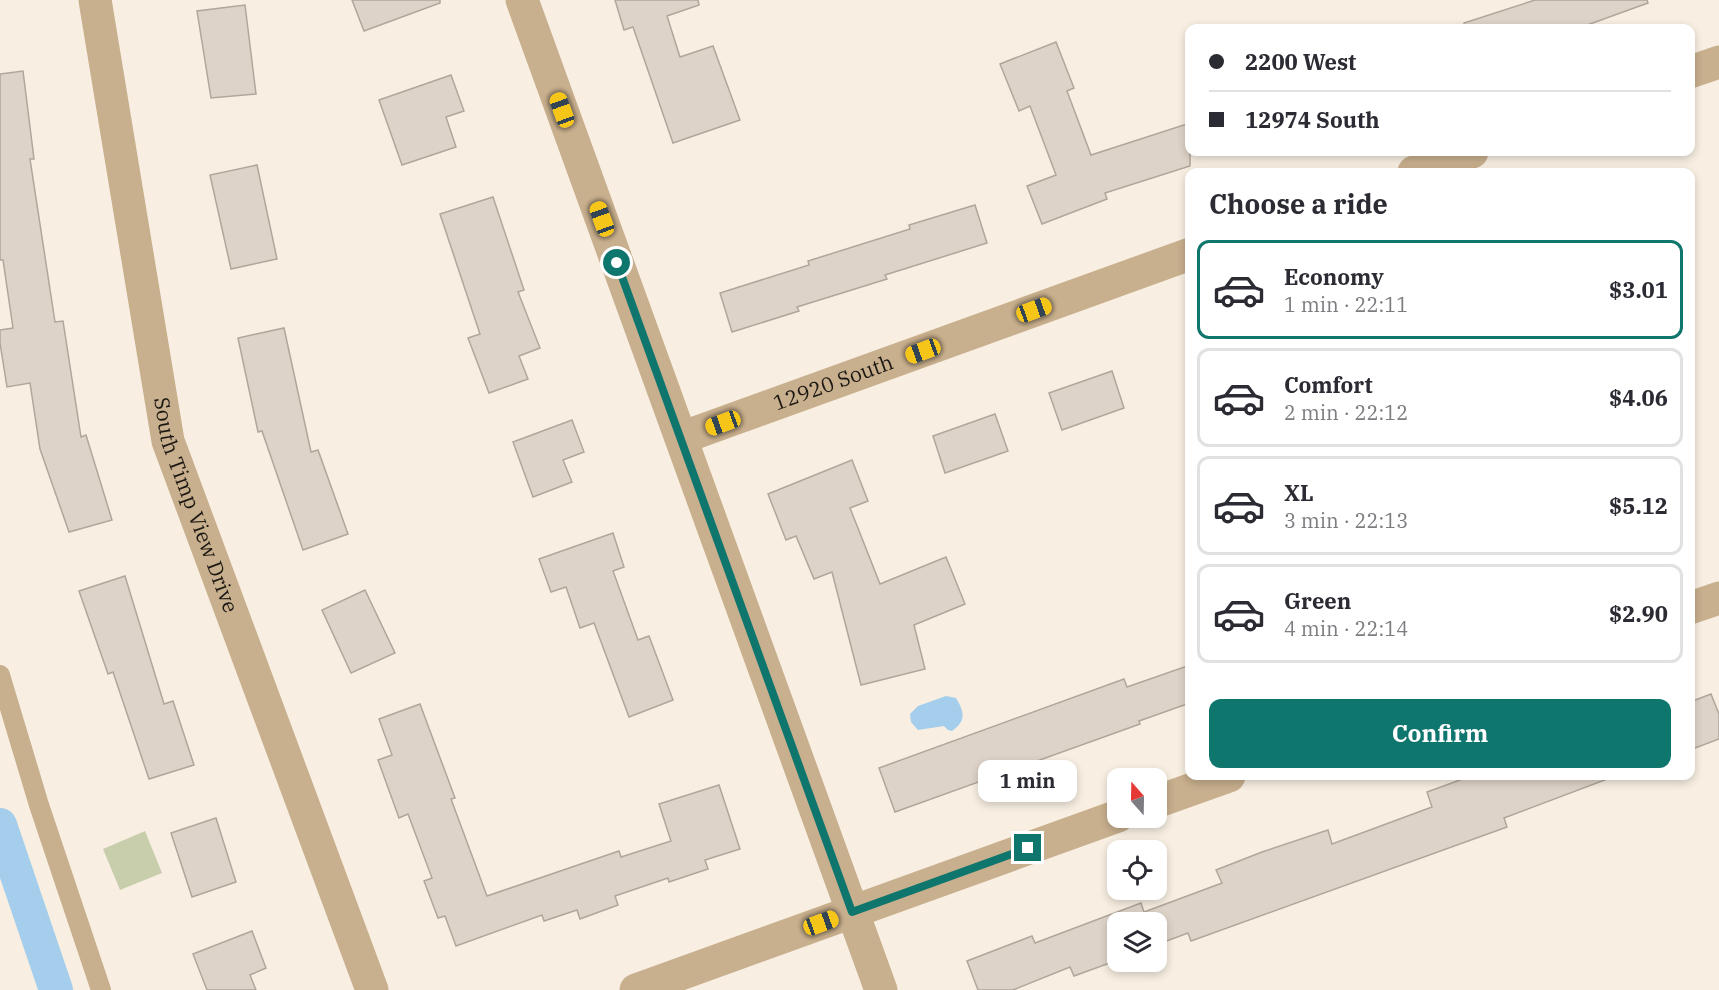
<!DOCTYPE html>
<html lang="en">
<head>
<meta charset="utf-8">
<style>
  :root { --surface:#fff; --page:#f2f2f3; --text:#2b2b33; --muted:#7c7c81; --line:#e1e1e2; --accent:#0f766e }
  body { margin:0; font-family:"IBM Plex Serif",serif; background:var(--page); color:var(--text); height:100vh; display:flex; flex-direction:column; font-size:22px; white-space:nowrap }
  * { box-sizing:border-box; margin:0 }
  p { font-size:20px; color:var(--muted) }
  .icon { flex:none; width:33px; height:33px; fill:none; stroke:currentColor; stroke-width:2; stroke-linecap:round; stroke-linejoin:round }
  .map { position:relative; flex:1; overflow:hidden }
  .sheet { position:absolute; left:1185px; top:168px; width:510px; height:612px; display:flex; flex-direction:column; background:var(--surface); border-radius:12px; box-shadow:0 3px 9px #0003 }
  .sheet>* { flex:none }
  .guide { position:absolute; left:1185px; top:24px; width:510px; height:132px; border-radius:12px; box-shadow:0 3px 9px #0003; display:grid; align-content:center; height:132px; padding:0 24px; background:var(--surface) }
  .needle { width:39px; rotate:340deg }
  .fabs { position:absolute; left:1107px; top:768px; display:grid; gap:12px }
  .fabs a { display:grid; place-items:center; width:60px; height:60px; border-radius:12px; background:var(--surface); box-shadow:0 3px 9px #0003; font-size:30px }
  .end { position:absolute; width:27px; height:27px; margin:-14px; border:8px solid #0f766e; background:#fff; box-shadow:0 0 0 3px #fff }
  .from { border-radius:50% }
  .bubble { position:absolute; height:42px; border-radius:12px; background:var(--surface); box-shadow:0 3px 9px #0003; font-size:20px; font-weight:700; line-height:42px; text-align:center }
  .car { position:absolute; width:18px; height:36px; margin:-18px -9px; border-radius:8px; box-shadow:0 0 4px 2px #0007; background:linear-gradient(#f5c518 24%,#345 0 40%,#f5c518 0 76%,#345 0 86%,#f5c518 0) }
  .guide b { display:flex; align-items:center; gap:21px; height:57px; font-size:22px }
  .guide b+b { border-top:2px solid var(--line) }
  .guide i { width:15px; height:15px; background:var(--text) }
  ul { padding:0; list-style:none }
  li { display:flex; align-items:center; gap:18px; height:99px; margin:0 12px 9px; padding:0 12px; border:3px solid var(--line); border-radius:12px }
  li div { flex:1 }
  li b { display:block; font-size:22px }
  li em { font-style:normal; font-weight:700 }
  li.selected { border-color:var(--accent) }
  li>.icon { width:54px; height:54px; stroke-width:1.5 }
  h2 { padding:0 24px; font-size:27px; line-height:72px }
  .button { display:flex; gap:12px; margin-top:auto; padding:12px 24px }
  .button a { flex:1; height:69px; border-radius:12px; background:var(--accent); color:#fff; font-size:24px; font-weight:700; line-height:69px; text-align:center }
  .map>svg:first-child { display:block }
</style>
</head>
<body>
<div class="map">
<svg width="1719" height="990" viewBox="0 0 1719 990">
  <rect width="100%" height="100%" fill="#f8efe2"/>
  <path fill="#c8ceac" d="M145 831 162 873 120 890 103 849Z"/>
  <path fill="#a4ceeb" d="M946 696 956 698C965 713 966 721 952 731L948 730 944 726 918 730 911 722 910 714 918 706Z"/>
  <g fill="none" stroke-linecap="round" stroke-linejoin="round">
    <path stroke="#a4ceeb" stroke-width="34" d="M0 825 56 990"/>
  </g>
  <g fill="#ded3c8" stroke="#b1a69b" stroke-width="1.5">
    <path d="M352 0H440V3L364 31Z"/>
    <path d="M615 0H698L699 5 667 16 680 57 713 46 740 120 673 143 633 27 624 30Z"/>
    <path d="M1535 0H1647L1648 3 1579 28H1465L1464 23Z"/>
    <path d="M245 5 256 94 211 98 197 11Z"/>
    <path d="M1056 42 1074 88 1067 91 1091 155 1190 123V166L1105 193 1107 199 1042 224 1027 186 1056 175 1030 106 1019 111 1000 64Z"/>
    <path d="M23 71 34 159H30L55 322 63 321 81 437 86 435 112 520 69 532 40 449 30 383 7 387 0 343V330L13 328 3 260H0V74Z"/>
    <path d="M451 75 464 111 446 117 456 147 402 165 379 100Z"/>
    <path d="M257 165 277 259 231 269 210 175Z"/>
    <path d="M493 197 524 290 518 292 540 348 519 356 528 379 489 393 468 338 480 334 440 214Z"/>
    <path d="M975 205 987 243 885 275 887 279 797 307 799 311 732 332 720 293 809 265 808 261 910 229 909 225Z"/>
    <path d="M284 328 311 452 318 450 348 534 303 550 262 431 258 432 238 338Z"/>
    <path d="M1112 371 1124 408 1062 430 1049 393Z"/>
    <path d="M995 414 1008 451 945 473 933 436Z"/>
    <path d="M572 420 584 452 563 460 572 482 533 497 513 442Z"/>
    <path d="M852 460 868 501 850 508 880 584 946 557 965 604 914 625 925 669 861 685 832 572 814 579 796 536 786 540 768 494Z"/>
    <path d="M613 533 624 567 613 571 638 640 649 636 673 700 629 717 594 623 580 628 566 587 551 592 539 559Z"/>
    <path d="M125 576 164 704 173 701 194 765 149 779 113 672 108 674 79 591Z"/>
    <path d="M365 590 395 653 351 673 322 610Z"/>
    <path d="M1190 665V703L1139 721 1140 724 895 812 879 768 1124 679 1127 687Z"/>
    <path d="M1711 694 1719 714V739L1690 750V702Z"/>
    <path d="M420 704 455 798 451 799 487 896 619 851 621 857 671 841 659 804 719 785 740 849 705 860 708 869 669 882 668 878 615 896 618 905 580 919 577 910 544 921 542 915 456 946 445 916 438 918 424 881 432 878 408 814 399 818 378 760 392 755 379 719Z"/>
    <path d="M1471 776H1610V778L1504 818 1507 827 1191 941 1188 933 1156 945V922H1118V960L1074 976 1070 967 1013 990H978L967 961 1032 936 1035 943 1141 903 1144 912 1222 883 1216 870 1262 852 1328 830 1332 844 1432 807 1427 792Z"/>
    <path d="M216 818 236 882 192 897 171 833Z"/>
    <path d="M252 931 266 968 250 975 256 990H207L193 954Z"/>
  </g>
  <g fill="none" stroke-linecap="round" stroke-linejoin="round">
    <path stroke="#c8af8d" stroke-width="20" d="M0 675 39 805 101 990"/>
    <g stroke="#c8af8d" stroke-width="33">
      <path id="s1" d="M95 0 168 441 372 990"/>
      <path d="M522 0 881 990"/>
      <path d="M1690 72 1719 62"/>
      <path d="M1414 172 1472 152"/>
      <path id="s2" d="M681 438 1190 254"/>
      <path d="M1690 608 1719 598"/>
      <path d="M1156 802 1229 776"/>
      <path d="M636 990 1118 816"/>
    </g>
  </g>
  <g fill="none" stroke-linecap="round" stroke-linejoin="round">
    <path stroke="#0f766e" stroke-width="8" d="M617 263 852 912 1028 848"/>
  </g>
  <g text-anchor="middle" stroke-width="5" stroke-linejoin="round" paint-order="stroke">
    <g font-size="21" fill="#1b1813" stroke="#f8efe2">
      <text dy="7" stroke="none"><textPath href="#s2" startOffset="162">12920 South</textPath></text>
      <text dy="7" stroke="none"><textPath href="#s1" startOffset="516">South Timp View Drive</textPath></text>
    </g>
  </g>
</svg>
<div class="fabs">
<a><svg class="needle" viewBox="-14 -14 28 28"><path d="M0-13l5 13h-10z" fill="#e53935"/><path d="M0 13l5-13h-10z" fill="#7c7c81"/></svg></a>
<a><svg class="icon" aria-label="locate" viewBox="0 0 24 24"><circle cx="12" cy="12" r="6"/><path d="M12 2v4M12 18v4M2 12h4M18 12h4"/></svg></a>
<a><svg class="icon" aria-label="layers" viewBox="0 0 24 24"><path d="M12 4l9 5-9 5-9-5zM3 14l9 5 9-5"/></svg></a>
</div>
<i class="end from" style="left:617px;top:263px"></i>
<i class="end" style="left:1028px;top:848px"></i>
<div class="bubble" style="left:978px;top:760px;width:99px">1 min</div>
<i class="car" style="left:562px;top:110px;rotate:340deg"></i>
<i class="car" style="left:602px;top:219px;rotate:340deg"></i>
<i class="car" style="left:1034px;top:310px;rotate:70deg"></i>
<i class="car" style="left:923px;top:351px;rotate:250deg"></i>
<i class="car" style="left:723px;top:423px;rotate:250deg"></i>
<i class="car" style="left:821px;top:923px;rotate:70deg"></i>
<div class="guide">
<b><i class="from"></i>2200 West</b>
<b><i></i>12974 South</b>
</div>
<section class="sheet">
<h2>Choose a ride</h2>
<ul>
<li class="selected"><svg class="icon" aria-label="car" viewBox="0 0 24 24"><path d="M5 17H2v-5l4-1 3-4h7l3 4 3 1v5h-3M9 17h6M6 11h13"/><circle cx="7" cy="17" r="2"/><circle cx="17" cy="17" r="2"/></svg><div><b>Economy</b><p>1 min · 22:11</p></div><em>$3.01</em></li>
<li><svg class="icon" aria-label="car" viewBox="0 0 24 24"><path d="M5 17H2v-5l4-1 3-4h7l3 4 3 1v5h-3M9 17h6M6 11h13"/><circle cx="7" cy="17" r="2"/><circle cx="17" cy="17" r="2"/></svg><div><b>Comfort</b><p>2 min · 22:12</p></div><em>$4.06</em></li>
<li><svg class="icon" aria-label="car" viewBox="0 0 24 24"><path d="M5 17H2v-5l4-1 3-4h7l3 4 3 1v5h-3M9 17h6M6 11h13"/><circle cx="7" cy="17" r="2"/><circle cx="17" cy="17" r="2"/></svg><div><b>XL</b><p>3 min · 22:13</p></div><em>$5.12</em></li>
<li><svg class="icon" aria-label="car" viewBox="0 0 24 24"><path d="M5 17H2v-5l4-1 3-4h7l3 4 3 1v5h-3M9 17h6M6 11h13"/><circle cx="7" cy="17" r="2"/><circle cx="17" cy="17" r="2"/></svg><div><b>Green</b><p>4 min · 22:14</p></div><em>$2.90</em></li>
</ul>
<div class="button"><a>Confirm</a></div>
</section>
</div>
</body>
</html>
